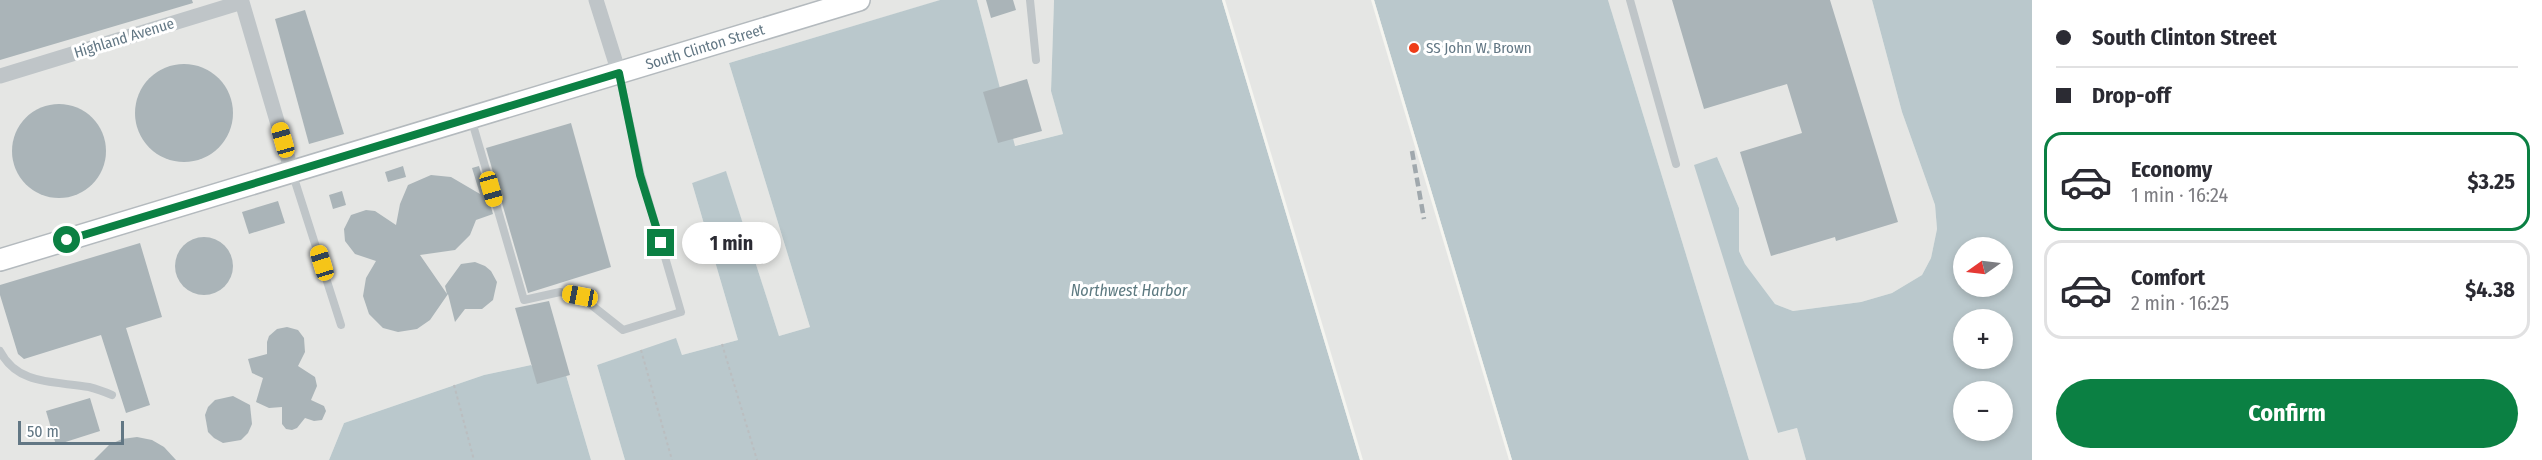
<!DOCTYPE html>
<html lang="en">
<head>
<meta charset="utf-8">
<style>
  :root { --surface:#fff; --page:#f2f2f3; --text:#2b2b33; --muted:#7c7c81; --line:#e1e1e2; --accent:#0b8043 }
  body { margin:0; font-family:"Fira Sans Condensed",sans-serif; background:var(--page); color:var(--text); height:100vh; display:flex; flex-direction:column; font-size:22px; white-space:nowrap }
  * { box-sizing:border-box; margin:0 }
  p { font-size:20px; color:var(--muted) }
  .icon { flex:none; width:33px; height:33px; fill:none; stroke:currentColor; stroke-width:2; stroke-linecap:round; stroke-linejoin:round }
  .map { position:relative; flex:1; overflow:hidden }
  .side { display:flex; flex-direction:column; background:var(--surface); width:510px }
  .side>* { flex:none }
  .banner { display:grid; align-content:center; height:132px; padding:0 24px; background:var(--surface) }
  .needle { width:39px; rotate:256deg }
  .tools { position:absolute; left:1953px; top:237px; display:grid; gap:12px }
  .tools a { display:grid; place-items:center; width:60px; height:60px; border-radius:50%; background:var(--surface); box-shadow:0 3px 9px #0003; font-size:30px }
  .scale { position:absolute; left:18px; bottom:15px; width:106px; box-sizing:border-box; padding-left:6px; border:3px solid #627784; border-top:0; font-size:16px; line-height:21px; white-space:nowrap; color:#627784; -webkit-text-stroke:4px #fff; paint-order:stroke }
  .end { position:absolute; width:27px; height:27px; margin:-14px; border:8px solid #0b8043; background:#fff; box-shadow:0 0 0 3px #fff }
  .from { border-radius:50% }
  .bubble { position:absolute; height:42px; border-radius:21px; background:var(--surface); box-shadow:0 3px 9px #0003; font-size:20px; font-weight:700; line-height:42px; text-align:center }
  .car { position:absolute; width:18px; height:36px; margin:-18px -9px; border-radius:8px; box-shadow:0 0 4px 2px #0007; background:linear-gradient(#f5c518 24%,#345 0 40%,#f5c518 0 76%,#345 0 86%,#f5c518 0) }
  .banner b { display:flex; align-items:center; gap:21px; height:57px; font-size:22px }
  .banner b+b { border-top:2px solid var(--line) }
  .banner i { width:15px; height:15px; background:var(--text) }
  ul { padding:0; list-style:none }
  li { display:flex; align-items:center; gap:18px; height:99px; margin:0 12px 9px; padding:0 12px; border:3px solid var(--line); border-radius:18px }
  li div { flex:1 }
  li b { display:block; font-size:22px }
  li em { font-style:normal; font-weight:700 }
  li.active { border-color:var(--accent) }
  li>.icon { width:54px; height:54px; stroke-width:1.5 }
  .primary-button { display:flex; gap:12px; margin-top:auto; padding:12px 24px }
  .primary-button a { flex:1; height:69px; border-radius:36px; background:var(--accent); color:#fff; font-size:24px; font-weight:700; line-height:69px; text-align:center }
  main { display:flex; flex:1; min-height:0 }
  .map>svg:first-child { display:block }
</style>
</head>
<body>
<main>
<div class="map">
<svg width="2032" height="460" viewBox="0 0 2032 460">
  <rect width="100%" height="100%" fill="#f5f5f0"/>
  <g fill="#e5e6e4">
    <path d="M0 0H941L729 63 810 327 779 336 726 172 692 183 738 340 682 355 676 339 597 365 625 460H591L566 375 542 380 531 365 484 375 344 423 329 460H0Z"/>
    <path d="M977 0H1054L1051 90 1063 134 1014 146Z"/>
    <path d="M1222 0H1374L1512 460H1360Z"/>
    <path d="M1608 0H1872L1902 112 1935 205 1937 229 1931 258 1922 275 1892 293 1861 302 1793 311 1775 304 1745 264 1739 251V208L1717 157 1778 433 1797 428 1806 460H1749Z"/>
  </g>
  <g fill="#bac8cc" fill-rule="evenodd">
    <path d="M940 0H977L1015 146 1063 134 1051 91 1054 0H1222L1360 460H625L597 365 676 338 682 355 738 340 692 183 726 171 779 336 810 327 729 63Z"/>
    <path d="M1374 0H1608L1749 460H1512Z"/>
    <path d="M1872 0H2032V460H1806L1797 428 1778 433 1694 165 1717 157 1739 208V251L1745 264 1775 304 1793 311 1861 302 1892 293 1922 275 1931 258 1937 229 1935 205 1902 112ZM1964 248H2002V286H1964ZM1964 320H2002V358H1964ZM1964 392H2002V430H1964Z"/>
    <path d="M531 365 542 380 566 375 591 460H329L344 423 484 375Z"/>
  </g>
  <g fill="#f5f5f0">
    <path d="M1222 0H1225L1363 460H1360Z"/>
    <path d="M1371 0H1374L1512 460H1509Z"/>
  </g>
  <g fill="#aab4b8">
    <path d="M0 0H192L193 3 0 60Z"/>
    <path d="M986 0H1013L1016 10 991 18Z"/>
    <path d="M1672 0H1830L1898 222 1836 241 1835 237 1771 256 1740 152 1802 133 1787 84 1704 109Z"/>
    <path d="M305 10 344 134 309 144 275 19Z"/>
    <circle cx="184" cy="113" r="49"/>
    <path d="M1027 79 1042 131 998 143 983 92Z"/>
    <circle cx="59" cy="151" r="47"/>
    <path d="M571 123 611 267 528 293 486 148Z"/>
    <path d="M403 166 406 177 388 182 385 172Z"/>
    <path d="M479 166 493 214 476 220 470 235 455 250 420 255 447 294 445 286 461 264 475 262 485 266 491 271 497 282 493 300 482 309H465L455 322 448 294 430 320 417 329 398 332 383 328 369 314 363 296 366 278 376 261 355 254 345 241 344 229 351 215 366 210 375 211 396 225 400 204 408 185 431 175 451 177 480 194 472 168Z"/>
    <path d="M342 191 346 205 333 209 329 195Z"/>
    <path d="M278 201 285 223 249 234 242 212Z"/>
    <circle cx="204" cy="266" r="29"/>
    <path d="M140 243 162 317 126 328 150 405 126 413 101 335 24 359 18 354 0 295V285Z"/>
    <path d="M549 301 570 375 537 384 515 308Z"/>
    <path d="M287 327 298 330 304 338 305 352 298 366 315 377 317 386 311 400 324 406 326 411 322 420 314 421 305 418 297 428 292 430 286 429 282 424V407L269 408 256 402 263 378 252 373 248 359 267 354V342L269 336 277 329Z"/>
    <path d="M233 396 250 405 252 424 248 433 241 440 223 443 214 438 208 432 205 415 208 407 215 400Z"/>
    <path d="M90 398 100 431 56 445 46 411Z"/>
    <path d="M137 437 152 440 164 447 176 460H94L109 445 122 439Z"/>
  </g>
  <g fill="none" stroke-linecap="round" stroke-linejoin="round">
    <defs>
      <path id="secondary" d="M0 260 859 0"/>
    </defs>
    <use href="#secondary" stroke="#b4babe" stroke-width="24"/>
    <g stroke="#bbbec0" stroke-width="2" stroke-dasharray="3 3" stroke-linecap="butt">
      <path d="M722 344 757 460"/>
      <path d="M641 350 672 460"/>
      <path d="M454 385 474 460"/>
    </g>
    <g stroke="#bfc5c8" stroke-width="8">
      <path d="M1030 0 1036 60"/>
      <path d="M1630 0 1676 164"/>
      <path d="M471 118 524 300 560 292 580 296 623 330 681 312 641 175 619 74"/>
      <path d="M292 172 341 325"/>
      <path d="M0 351C18 386 56 381 89 387 97 389 105 392 112 395"/>
    </g>
    <g stroke="#bfc5c8" stroke-width="15">
      <path d="M596 0 619 73"/>
      <path d="M0 76 242 2 292 172"/>
    </g>
    <use href="#secondary" stroke="#fff" stroke-width="21"/>
    <path stroke="#a0a8ad" stroke-width="4.5" stroke-dasharray="9 4.5" stroke-linecap="butt" d="M1412 151 1424 219"/>
  </g>
  <g fill="none" stroke-linecap="round" stroke-linejoin="round">
    <path stroke="#0b8043" stroke-width="8" d="M67 240 619 73 640 175 661 243"/>
  </g>
  <circle fill="#ee3c17" stroke="#fff" stroke-width="2" cx="1414" cy="48" r="6"/>
  <g text-anchor="middle" stroke-width="6" stroke-linejoin="round" paint-order="stroke">
    <g font-size="15" fill="#627784" stroke="#fff">
      <text transform="translate(124 38) rotate(-17)" y="5">Highland Avenue</text>
      <text transform="translate(705 47) rotate(-17)" y="5">South Clinton Street</text>
    </g>
    <g font-size="15" fill="#627784" stroke="#fff" text-anchor="start">
      <text x="1426" y="53">SS John W. Brown</text>
    </g>
    <g font-size="16" font-style="italic" fill="#5d7a81" stroke="#fff">
      <text x="1129" y="296">Northwest Harbor</text>
    </g>
  </g>
</svg>
<div class="tools">
<a><svg class="needle" viewBox="-14 -14 28 28"><path d="M0-13l5 13h-10z" fill="#e53935"/><path d="M0 13l5-13h-10z" fill="#7c7c81"/></svg></a>
<a>+</a>
<a>−</a>
</div>
<div class="scale">50 m</div>
<i class="end from" style="left:67px;top:240px"></i>
<i class="end" style="left:661px;top:243px"></i>
<div class="bubble" style="left:682px;top:222px;width:99px">1 min</div>
<i class="car" style="left:283px;top:140px;rotate:344deg"></i>
<i class="car" style="left:491px;top:189px;rotate:164deg"></i>
<i class="car" style="left:322px;top:263px;rotate:343deg"></i>
<i class="car" style="left:580px;top:296px;rotate:281deg"></i>
</div>
<section class="side">
<div class="banner">
<b><i class="from"></i>South Clinton Street</b>
<b><i></i>Drop-off</b>
</div>
<ul>
<li class="active"><svg class="icon" aria-label="car" viewBox="0 0 24 24"><path d="M5 17H2v-5l4-1 3-4h7l3 4 3 1v5h-3M9 17h6M6 11h13"/><circle cx="7" cy="17" r="2"/><circle cx="17" cy="17" r="2"/></svg><div><b>Economy</b><p>1 min · 16:24</p></div><em>$3.25</em></li>
<li><svg class="icon" aria-label="car" viewBox="0 0 24 24"><path d="M5 17H2v-5l4-1 3-4h7l3 4 3 1v5h-3M9 17h6M6 11h13"/><circle cx="7" cy="17" r="2"/><circle cx="17" cy="17" r="2"/></svg><div><b>Comfort</b><p>2 min · 16:25</p></div><em>$4.38</em></li>
</ul>
<div class="primary-button"><a>Confirm</a></div>
</section>
</main>
</body>
</html>
